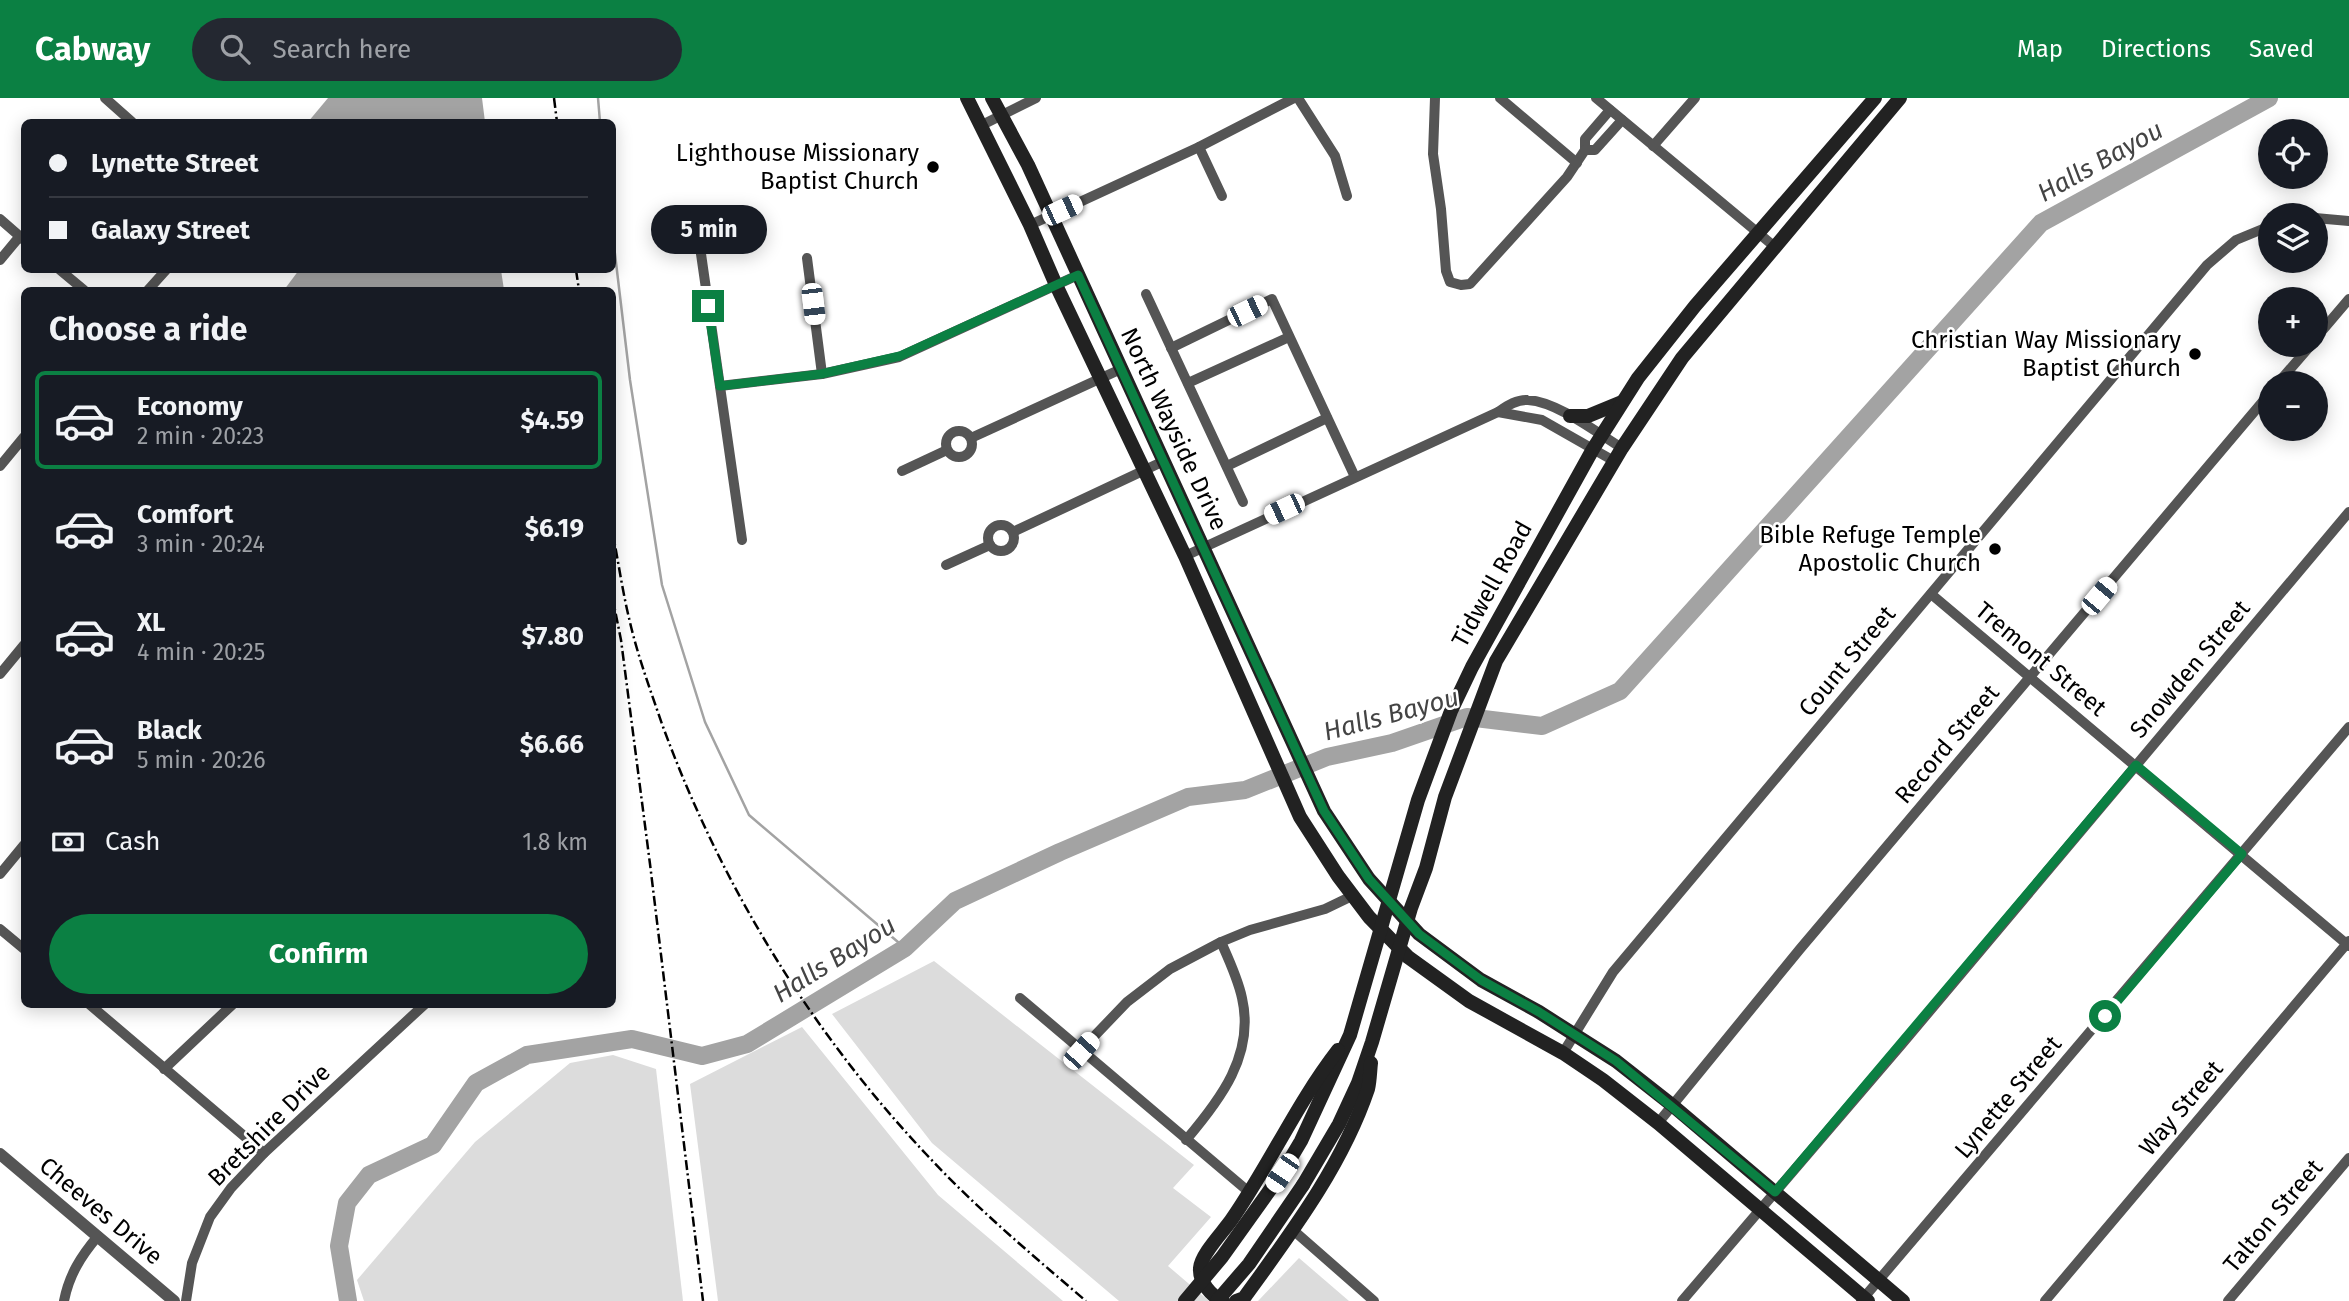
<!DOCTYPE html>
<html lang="en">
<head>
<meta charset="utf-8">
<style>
  :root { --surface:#171b24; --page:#242831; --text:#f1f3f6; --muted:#9ea1a6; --line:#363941; --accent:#0b8043 }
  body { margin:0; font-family:"Fira Sans",sans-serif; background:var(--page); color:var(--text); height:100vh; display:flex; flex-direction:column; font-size:26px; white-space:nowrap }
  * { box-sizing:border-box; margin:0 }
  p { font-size:23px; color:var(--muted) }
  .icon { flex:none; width:38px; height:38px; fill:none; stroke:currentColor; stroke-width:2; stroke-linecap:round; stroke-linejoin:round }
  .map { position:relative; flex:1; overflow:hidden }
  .drawer { position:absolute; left:21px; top:189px; width:595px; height:721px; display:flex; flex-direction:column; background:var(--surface); border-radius:10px; box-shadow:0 4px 18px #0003 }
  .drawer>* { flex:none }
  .guide { position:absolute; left:21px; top:21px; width:595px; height:154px; border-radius:10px; box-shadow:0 4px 18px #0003; display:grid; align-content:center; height:154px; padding:0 28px; background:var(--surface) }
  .buttons { position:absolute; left:2258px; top:21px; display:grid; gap:14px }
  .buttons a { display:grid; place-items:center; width:70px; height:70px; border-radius:50%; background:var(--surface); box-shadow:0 4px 18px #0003; font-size:35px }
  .end { position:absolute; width:32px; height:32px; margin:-16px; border:9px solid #0b8043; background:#fff; box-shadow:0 0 0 4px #fff }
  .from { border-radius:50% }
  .bubble { position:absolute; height:49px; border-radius:24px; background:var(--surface); box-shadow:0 4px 18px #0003; font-size:23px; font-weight:700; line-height:49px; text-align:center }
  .car { position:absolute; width:21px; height:42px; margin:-21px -10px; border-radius:9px; box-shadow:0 0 5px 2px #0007; background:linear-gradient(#fff 24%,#345 0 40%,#fff 0 76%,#345 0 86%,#fff 0) }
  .guide b { display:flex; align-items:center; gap:24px; height:66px; font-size:26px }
  .guide b+b { border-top:2px solid var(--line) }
  .guide i { width:18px; height:18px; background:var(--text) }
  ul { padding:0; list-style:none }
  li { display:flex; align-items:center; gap:21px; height:98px; margin:0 14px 10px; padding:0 14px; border:4px solid transparent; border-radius:10px }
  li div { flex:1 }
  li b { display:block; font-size:26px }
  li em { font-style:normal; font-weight:700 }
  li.selected { border-color:var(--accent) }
  li>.icon { width:63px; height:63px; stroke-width:1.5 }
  h2 { padding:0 28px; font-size:32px; line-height:84px }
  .pay { display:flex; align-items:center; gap:18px; height:77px; padding:0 28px; font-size:26px }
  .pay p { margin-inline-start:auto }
  .button { display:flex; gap:14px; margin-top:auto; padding:14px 28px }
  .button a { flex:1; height:80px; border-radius:42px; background:var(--accent); color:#fff; font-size:28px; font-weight:700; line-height:80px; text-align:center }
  header { display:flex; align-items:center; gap:42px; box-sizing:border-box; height:98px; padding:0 35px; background:var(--accent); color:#fff }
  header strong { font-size:33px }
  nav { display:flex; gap:38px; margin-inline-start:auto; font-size:24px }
  .search { width:490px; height:63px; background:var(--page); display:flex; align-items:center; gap:18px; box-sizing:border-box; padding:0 24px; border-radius:38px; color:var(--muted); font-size:26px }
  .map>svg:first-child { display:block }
</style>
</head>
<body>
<header>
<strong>Cabway</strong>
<div class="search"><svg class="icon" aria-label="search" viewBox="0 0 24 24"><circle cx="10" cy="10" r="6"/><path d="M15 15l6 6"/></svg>Search here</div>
<nav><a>Map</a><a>Directions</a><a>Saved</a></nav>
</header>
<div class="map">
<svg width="2349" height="1203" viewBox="0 0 2349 1203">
  <rect width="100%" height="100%" fill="#fff"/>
  <g fill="#dcdcdc">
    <path d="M934 863 1194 1067 1173 1090 1211 1119 1168 1168 1209 1203H1119L932 1045 832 916Z"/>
    <path d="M802 929 938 1097 1063 1203H718L690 986Z"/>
    <path d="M613 957 656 971 683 1203H364L357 1182 475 1044 570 965Z"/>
    <path d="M1299 1160 1349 1203H1258Z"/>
  </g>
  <g fill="#a3a3a3">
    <path d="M328 0H482L485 24H308Z"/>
    <path d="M299 172H501L504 192H284Z"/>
  </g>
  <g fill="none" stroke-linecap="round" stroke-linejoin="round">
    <g stroke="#a3a3a3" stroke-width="2.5">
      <path d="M598 0 600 24"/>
      <path d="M612 131 630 282 662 487 705 624 749 717 905 850"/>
    </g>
    <path stroke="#a3a3a3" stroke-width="18" d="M348 1203 339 1148 347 1105 369 1077 433 1047 476 985 527 957 632 941 702 958 747 946 905 850 955 803 1060 754 1188 699 1245 692 1327 659 1392 645 1467 619 1542 628 1620 593 2041 125 2269 0"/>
    <g stroke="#555" stroke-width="10">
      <path d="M105 0 132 24"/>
      <path d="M1298 0 1335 58 1347 98"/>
      <path d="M1435 0 1433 56 1441 111 1446 173 1450 184 1461 187 1470 186 1567 79 1585 52V41L1610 12"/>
      <path d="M1500 0 1577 65"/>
      <path d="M1596 0 1775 149"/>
      <path d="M982 27 1036 0"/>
      <path d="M1653 48 1695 0"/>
      <path d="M1199 49 1222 98"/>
      <path d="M1585 52H1595L1622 22"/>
      <path d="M2315 120 2349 123"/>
      <path d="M0 121 24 142"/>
      <path d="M1030 127 1199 49 1294 0"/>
      <path d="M697 128 742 442"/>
      <path d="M807 160 822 276"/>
      <path d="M0 162 20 138"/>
      <path d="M60 172 84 192"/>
      <path d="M148 192 166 172"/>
      <path d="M1146 196 1243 404"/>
      <path d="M2315 241 2349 201"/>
      <path d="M1171 250 1272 201 1355 379"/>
      <path d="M1188 285 1289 239"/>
      <path d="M2278 285 2311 247"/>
      <path d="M720 288 822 276 899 259 1078 177"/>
      <path d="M1498 314 1542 322 1614 363"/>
      <circle cx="959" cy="346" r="13"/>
      <path d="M971 340 1121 271"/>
      <path d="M0 368 24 339"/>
      <path d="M1227 368 1327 320"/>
      <path d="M902 373 947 352"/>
      <circle cx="1001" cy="440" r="13"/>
      <path d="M1013 434 1164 363"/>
      <path d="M1185 458 1498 314C1507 308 1517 301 1528 302 1558 304 1597 335 1622 350"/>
      <path d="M946 467 990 447"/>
      <path d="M1931 496 2349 848"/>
      <path d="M0 576 24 547"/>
      <path d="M0 776 24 747"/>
      <path d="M0 831 24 851"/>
      <path d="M1020 900 1249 1094"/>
      <path d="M89 906 264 1055"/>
      <path d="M1081 952 1127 904 1170 871 1221 844 1250 832 1325 811 1352 798"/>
      <path d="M1563 955 1613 874 2207 167 2236 142 2270 128"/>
      <path d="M164 971 233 906"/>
      <path d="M1658 1025 1800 851 2270 295"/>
      <path d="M1186 1042C1220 1002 1255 957 1242 900 1238 881 1229 862 1221 844"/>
      <path d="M1293 1132 1374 1203"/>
      <path d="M64 1203C69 1177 81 1158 98 1138"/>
      <path d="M186 1203 192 1165 210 1119 231 1090 264 1055 425 906"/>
      <path d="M1682 1203 1902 946 2349 414"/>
      <path d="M1861 1203 2349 629"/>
      <path d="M2045 1203 2349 843"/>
      <path d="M2228 1203 2349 1060"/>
    </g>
    <path stroke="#555" stroke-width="12" d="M0 1056 174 1203"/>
    <g stroke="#222" stroke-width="14">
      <path d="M967 0 1030 127 1056 187 1185 458 1300 719 1338 778 1369 819 1408 859 1469 903 1563 955 1603 982 1658 1025 1868 1203"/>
      <path d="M992 0 1028 67 1324 713 1369 781 1419 836 1481 882 1539 914 1616 963 1672 1007 1903 1203"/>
      <path d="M1570 318H1588L1622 304"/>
      <path d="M1282 1075 1301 1043 1350 937 1418 702 1451 613 1472 569 1593 351 1638 280 1695 208 1875 0"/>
      <path d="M1303 1087 1339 1026 1358 985 1372 944 1411 810 1426 770 1445 699 1496 563 1622 350 1682 260 1900 0"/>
      <path d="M1223 1203C1211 1198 1199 1184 1200 1170 1201 1156 1224 1133 1232 1121 1270 1066 1297 1005 1338 952"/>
      <path d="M1236 1203 1244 1200C1291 1135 1342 1068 1368 991 1370 983 1370 973 1371 965"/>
    </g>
    <g stroke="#000" stroke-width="2.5" stroke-dasharray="10 3.5 2 3.5" stroke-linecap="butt">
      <path d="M554 0 557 24"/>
      <path d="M576 172 579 192"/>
      <path d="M612 432C618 461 622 491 629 520 637 556 650 591 662 626 720 785 810 933 926 1056 975 1109 1031 1156 1086 1203"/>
      <path d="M612 497 621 542 650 766 703 1203"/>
    </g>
    <g stroke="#222" stroke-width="14">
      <path d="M1185 1203 1222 1159 1282 1075"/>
      <path d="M1217 1203 1249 1166 1303 1087"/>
    </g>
  </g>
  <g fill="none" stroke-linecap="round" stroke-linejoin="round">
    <path stroke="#0b8043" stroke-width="9" d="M708 208 720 288 821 276 900 258 1078 177 1324 713 1369 781 1419 836 1481 882 1539 914 1616 963 1775 1094 2136 667 2242 756 2105 918"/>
  </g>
  <g fill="#000" stroke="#fff" stroke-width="2.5">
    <circle cx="933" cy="69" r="7"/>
    <circle cx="2195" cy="256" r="7"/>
    <circle cx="1995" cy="451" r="7"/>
  </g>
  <g text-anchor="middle" stroke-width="5" stroke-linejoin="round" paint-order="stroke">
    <g font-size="24" fill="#000" stroke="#fff" text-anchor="end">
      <text x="919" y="63">Lighthouse Missionary<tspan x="919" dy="28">Baptist Church</tspan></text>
      <text x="2181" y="250">Christian Way Missionary<tspan x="2181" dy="28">Baptist Church</tspan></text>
      <text x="1981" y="445">Bible Refuge Temple<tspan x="1981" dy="28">Apostolic Church</tspan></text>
    </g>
    <g font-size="24" fill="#000" stroke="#fff">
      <text transform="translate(1174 331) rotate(65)" y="8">North Wayside Drive</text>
      <text transform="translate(1492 486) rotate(-61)" y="8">Tidwell Road</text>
      <text transform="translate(2041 561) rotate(40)" y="8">Tremont Street</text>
      <text transform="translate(1847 563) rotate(-50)" y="8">Count Street</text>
      <text transform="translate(2190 571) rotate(-50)" y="8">Snowden Street</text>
      <text transform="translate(1947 646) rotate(-50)" y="8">Record Street</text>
      <text transform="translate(2008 999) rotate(-50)" y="8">Lynette Street</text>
      <text transform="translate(2181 1010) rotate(-50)" y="8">Way Street</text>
      <text transform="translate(269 1027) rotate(-45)" y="8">Bretshire Drive</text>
      <text transform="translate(101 1113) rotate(40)" y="8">Cheeves Drive</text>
      <text transform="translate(2273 1118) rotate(-50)" y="8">Talton Street</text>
    </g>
    <g font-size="26" font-style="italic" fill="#444" stroke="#fff">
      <text transform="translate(2100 63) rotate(-29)" y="9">Halls Bayou</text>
      <text transform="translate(1391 616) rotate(-15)" y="9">Halls Bayou</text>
      <text transform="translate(834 861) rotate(-32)" y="9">Halls Bayou</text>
    </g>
  </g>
</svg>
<div class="buttons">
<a><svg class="icon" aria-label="locate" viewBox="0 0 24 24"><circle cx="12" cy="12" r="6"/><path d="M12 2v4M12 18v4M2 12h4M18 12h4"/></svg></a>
<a><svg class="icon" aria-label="layers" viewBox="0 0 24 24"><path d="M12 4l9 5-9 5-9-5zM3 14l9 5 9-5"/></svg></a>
<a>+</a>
<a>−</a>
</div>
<i class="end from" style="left:2105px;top:918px"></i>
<i class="end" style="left:708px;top:208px"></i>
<div class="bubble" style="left:651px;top:107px;width:116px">5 min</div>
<i class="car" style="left:1062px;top:112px;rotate:65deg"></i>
<i class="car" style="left:813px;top:206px;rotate:173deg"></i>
<i class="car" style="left:1247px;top:213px;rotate:64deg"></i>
<i class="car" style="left:1284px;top:411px;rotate:245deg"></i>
<i class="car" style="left:2099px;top:498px;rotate:40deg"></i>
<i class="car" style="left:1081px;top:953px;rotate:42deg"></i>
<i class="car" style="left:1282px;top:1075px;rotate:214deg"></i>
<div class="guide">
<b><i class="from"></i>Lynette Street</b>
<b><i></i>Galaxy Street</b>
</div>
<section class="drawer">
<h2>Choose a ride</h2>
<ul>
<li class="selected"><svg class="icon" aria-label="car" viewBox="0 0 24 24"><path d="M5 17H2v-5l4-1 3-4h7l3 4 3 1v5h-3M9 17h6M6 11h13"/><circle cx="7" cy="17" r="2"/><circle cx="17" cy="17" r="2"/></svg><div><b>Economy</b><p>2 min · 20:23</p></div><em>$4.59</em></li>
<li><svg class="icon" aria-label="car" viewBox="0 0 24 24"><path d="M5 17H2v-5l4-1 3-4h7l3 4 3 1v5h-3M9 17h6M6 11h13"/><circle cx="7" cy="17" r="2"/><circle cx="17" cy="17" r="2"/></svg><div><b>Comfort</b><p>3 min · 20:24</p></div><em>$6.19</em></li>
<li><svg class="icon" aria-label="car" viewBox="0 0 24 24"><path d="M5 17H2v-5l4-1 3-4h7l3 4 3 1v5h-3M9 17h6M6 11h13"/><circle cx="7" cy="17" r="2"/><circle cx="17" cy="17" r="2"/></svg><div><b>XL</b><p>4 min · 20:25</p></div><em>$7.80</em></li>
<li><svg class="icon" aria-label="car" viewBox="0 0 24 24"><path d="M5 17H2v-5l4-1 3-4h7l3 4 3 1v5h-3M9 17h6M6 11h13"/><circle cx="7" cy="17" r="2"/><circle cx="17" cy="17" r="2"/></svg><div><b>Black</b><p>5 min · 20:26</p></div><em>$6.66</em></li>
</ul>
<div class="pay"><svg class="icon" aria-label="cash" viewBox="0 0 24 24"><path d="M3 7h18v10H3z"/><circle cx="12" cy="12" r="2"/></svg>Cash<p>1.8 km</p></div>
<div class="button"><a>Confirm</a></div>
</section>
</div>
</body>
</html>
